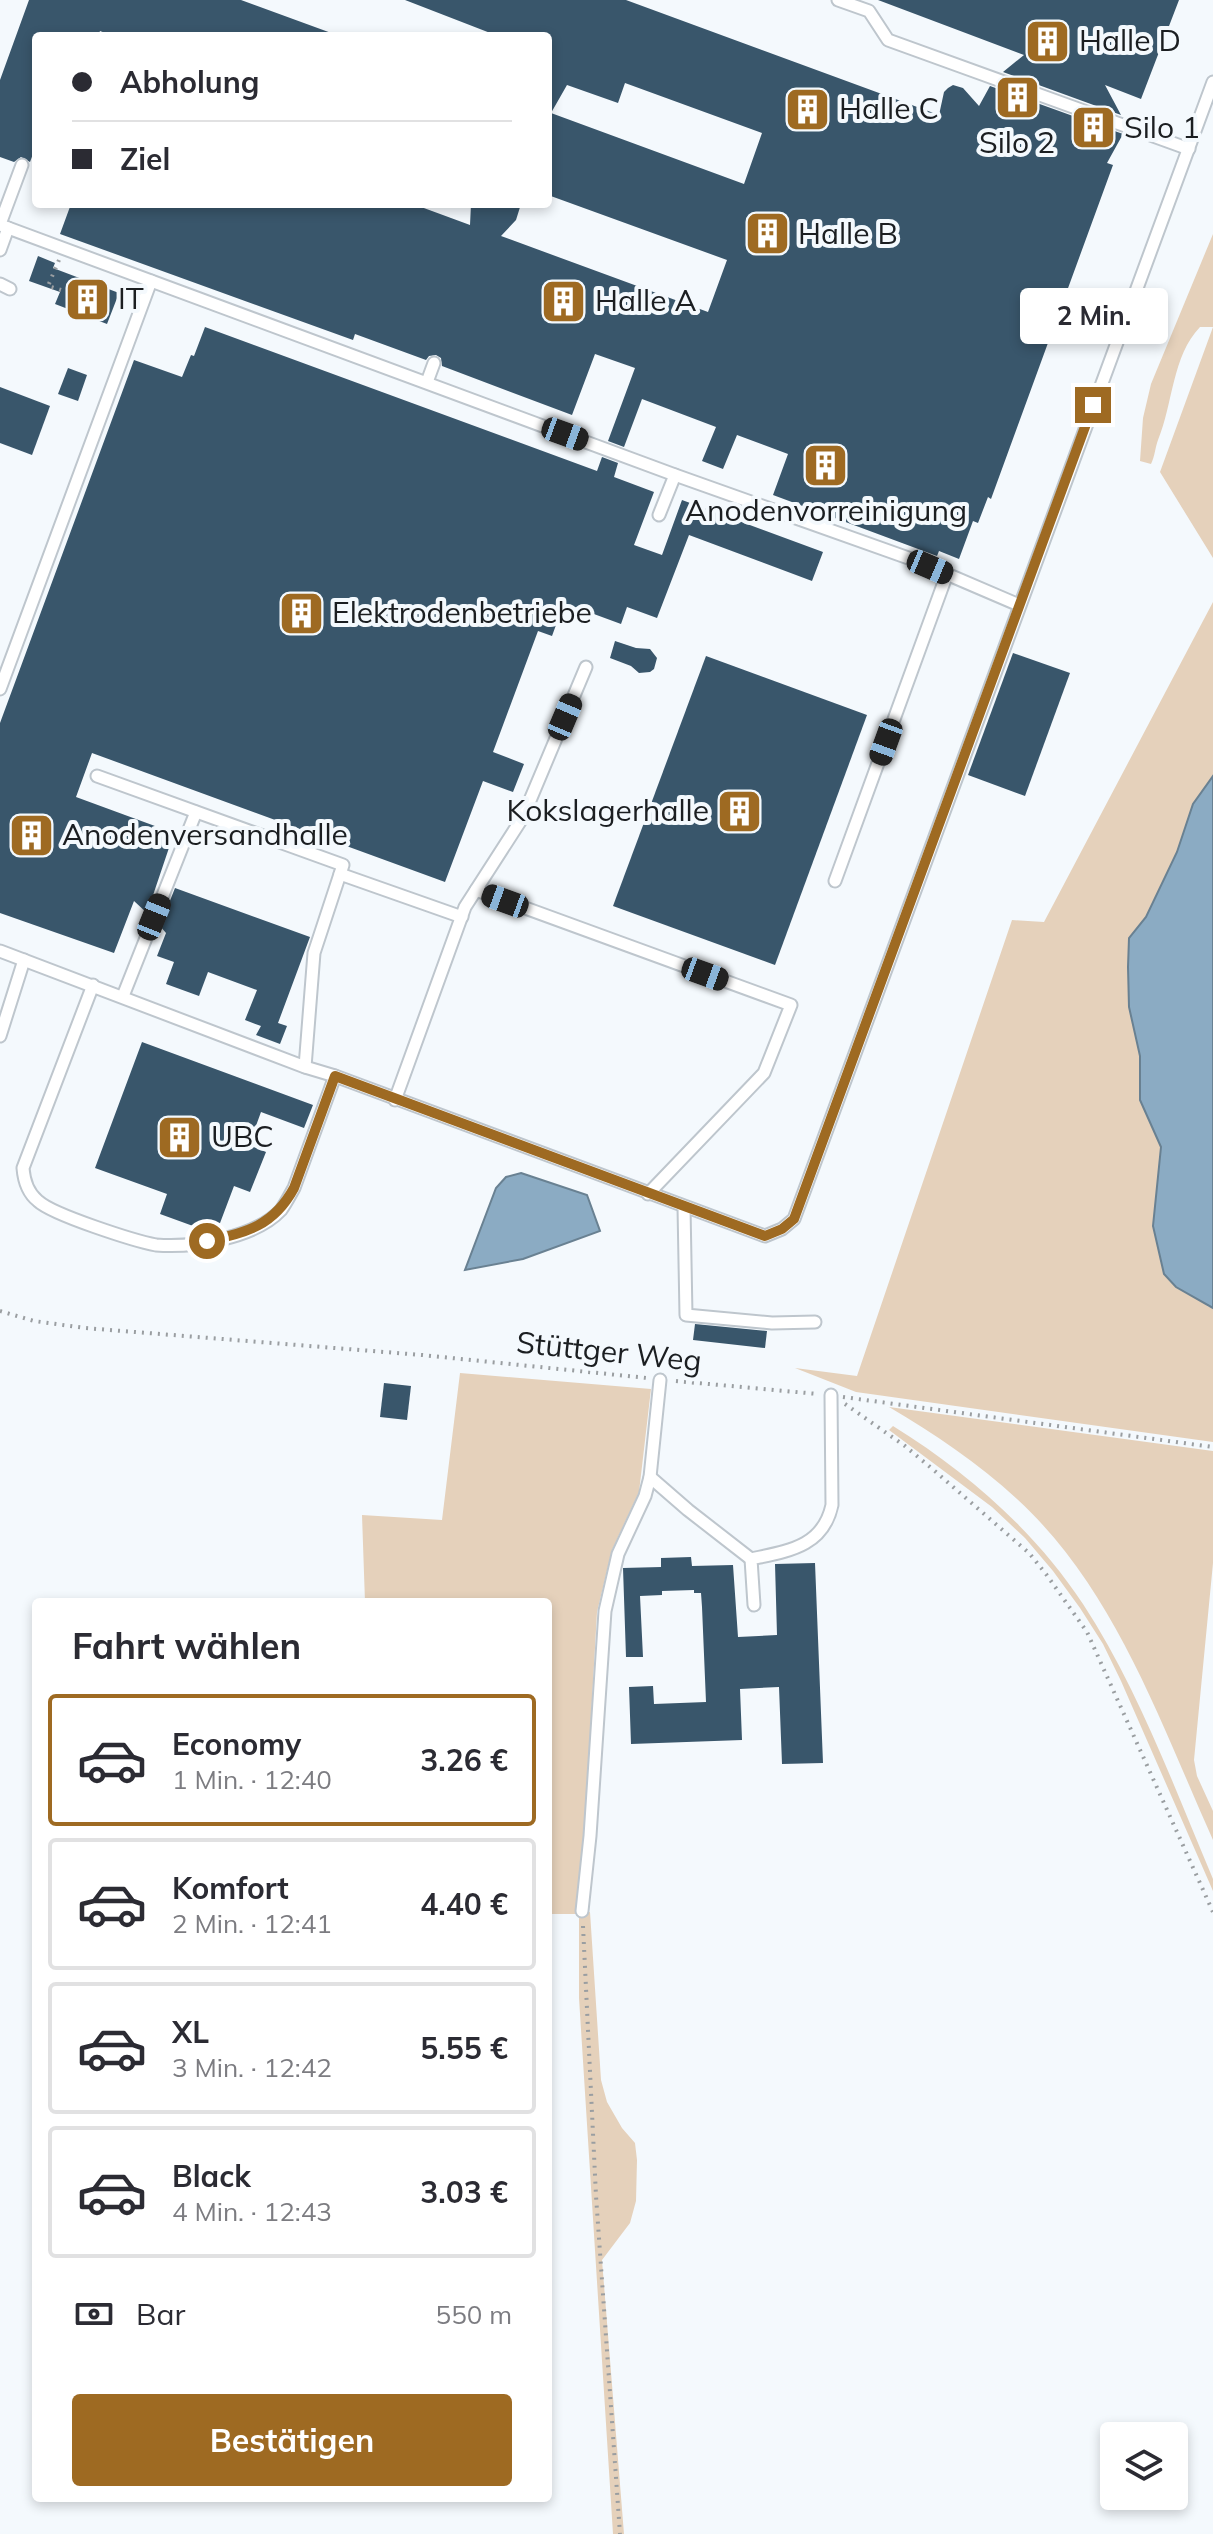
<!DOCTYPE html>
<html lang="de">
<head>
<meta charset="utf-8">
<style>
  :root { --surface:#fff; --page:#f7f7f7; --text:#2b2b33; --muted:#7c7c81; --line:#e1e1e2; --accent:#9e6a22 }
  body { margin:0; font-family:Mulish,sans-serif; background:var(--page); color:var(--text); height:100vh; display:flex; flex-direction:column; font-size:30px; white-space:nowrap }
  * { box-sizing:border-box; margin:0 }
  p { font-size:26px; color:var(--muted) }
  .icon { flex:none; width:44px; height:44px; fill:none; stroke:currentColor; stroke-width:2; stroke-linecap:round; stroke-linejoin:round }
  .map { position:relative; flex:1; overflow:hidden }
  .side { position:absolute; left:32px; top:1598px; width:520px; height:904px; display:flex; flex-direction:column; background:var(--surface); border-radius:8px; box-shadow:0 4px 12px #0003 }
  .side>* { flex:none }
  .banner { position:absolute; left:32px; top:32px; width:520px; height:176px; border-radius:8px; box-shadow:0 4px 12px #0003; display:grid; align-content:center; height:176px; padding:0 40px; background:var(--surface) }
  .tools { position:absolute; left:1100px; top:2422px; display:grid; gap:16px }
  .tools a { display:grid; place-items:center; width:88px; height:88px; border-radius:8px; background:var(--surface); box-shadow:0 4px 12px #0003; font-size:40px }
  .end { position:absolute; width:36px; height:36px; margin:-18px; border:10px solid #9e6a22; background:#fff; box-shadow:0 0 0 4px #fff }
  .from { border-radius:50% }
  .bubble { position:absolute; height:56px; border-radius:8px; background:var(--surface); box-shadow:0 4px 12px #0003; font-size:26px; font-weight:700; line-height:56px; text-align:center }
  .car { position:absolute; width:24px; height:48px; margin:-24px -12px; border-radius:10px; box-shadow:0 0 6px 2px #0007; background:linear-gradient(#222 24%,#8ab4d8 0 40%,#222 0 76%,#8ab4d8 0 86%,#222 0) }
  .banner b { display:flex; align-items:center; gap:28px; height:76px; font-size:30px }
  .banner b+b { border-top:2px solid var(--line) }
  .banner i { width:20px; height:20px; background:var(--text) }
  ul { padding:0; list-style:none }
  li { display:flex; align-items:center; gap:24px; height:132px; margin:0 16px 12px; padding:0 24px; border:4px solid var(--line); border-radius:8px }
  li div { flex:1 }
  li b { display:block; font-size:30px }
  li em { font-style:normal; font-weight:700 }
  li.active { border-color:var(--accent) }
  li>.icon { width:72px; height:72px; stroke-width:1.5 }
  h2 { padding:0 40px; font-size:36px; line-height:96px }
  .pay { display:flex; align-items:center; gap:20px; height:88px; padding:0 40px; font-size:30px }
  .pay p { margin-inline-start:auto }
  .button { display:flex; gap:16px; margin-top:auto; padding:16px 40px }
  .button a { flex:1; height:92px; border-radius:8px; background:var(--accent); color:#fff; font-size:32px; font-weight:700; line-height:92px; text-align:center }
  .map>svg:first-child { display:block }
</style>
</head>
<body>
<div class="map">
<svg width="1213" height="2534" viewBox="0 0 1213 2534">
  <rect width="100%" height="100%" fill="#f4f9fd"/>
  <g fill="#e5d1bb">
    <path d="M1213 234V558L1160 472 1213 327H1200C1172 356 1173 404 1158 440 1155 448 1155 456 1151 464L1140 461 1143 418 1151 384Z"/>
    <path d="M1213 602V776L1193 804 1177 852 1146 917 1129 938 1128 967 1129 1007 1140 1056V1100L1161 1147 1160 1172 1207 1306 1213 1308V1442L856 1392 795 1368 857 1376 1012 920 1044 922Z"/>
    <path d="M460 1373 651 1389 639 1492 612 1550 597 1612 580 1913 590 1912 601 2080 607 2102 622 2128 635 2143 637 2160 636 2201 630 2223 602 2260 624 2534H613L579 1998V1914H548V1602H365L362 1515 442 1520Z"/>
    <path d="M889 1407 1213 1451V1563L1194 1760 1197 1776 1213 1811V1840C1160 1722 1115 1589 1017 1499 978 1463 935 1434 889 1407Z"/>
    <path d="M893 1426C967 1472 1034 1530 1083 1604 1137 1686 1175 1789 1213 1879V1891L1121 1681 1103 1644 1080 1608 1053 1571 1025 1538 992 1507 889 1430Z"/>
  </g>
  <g fill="#8babc3" stroke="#698192" stroke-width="2">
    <path d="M1213 776V1308L1176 1287 1164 1274 1153 1226 1161 1147 1140 1100V1056L1129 1007 1128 967 1129 938 1146 917 1177 852 1193 804Z"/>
    <path d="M521 1173 587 1195 600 1231 523 1259 465 1270 496 1188 506 1177Z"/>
  </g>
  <g fill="#39566b" fill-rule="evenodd">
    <path d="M29 0H241L334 34 113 36 100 31 98 36H36V146L30 162 21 157 14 162 0 157V80Z"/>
    <path d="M405 0H626L939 115 944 92 948 88 953 85 963 88 979 106 990 86 1123 134 1107 163 1113 165 991 499 988 497 978 523 973 521 959 559 939 551 937 556 773 495 788 454 737 435 723 469 702 461 716 427 642 399 624 447 608 441 635 368 595 354 572 415 442 366 441 358 436 355 429 356 426 360 355 334 353 340 60 234 71 204H413L470 225 471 204H521L516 220 501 236 708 312 727 260 548 195V36H498ZM625 83 762 133 744 184 551 113 567 85 618 103Z"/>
    <path d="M878 0H1179L1141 99 1105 85 1121 115 1003 72 1024 55Z"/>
    <path d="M38 256 55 263 53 268 119 293 107 324 55 304 60 292 29 281Z"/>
    <path d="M205 327 597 471 602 457 618 463 614 477 654 492 634 545 662 555 682 500 823 552 812 581 689 535 657 618 627 607 621 624 564 603 552 636 538 631 493 752 524 764 513 792 483 781 445 882 92 753 76 797 174 833 147 913 134 901 114 953 0 913V723L134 360 182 377 191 355 194 356Z"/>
    <path d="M68 368 87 375 78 401 58 394Z"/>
    <path d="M0 387 50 406 32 455 0 443Z"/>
    <path d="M615 641 636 648 650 649 657 658 654 669 650 672 639 673 631 666 610 658Z"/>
    <path d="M1013 653 1070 673 1025 796 968 775Z"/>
    <path d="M706 656 867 715 775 965 613 906Z"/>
    <path d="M175 888 310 937 278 1023 287 1026 280 1044 256 1035 261 1026 245 1020 257 990 208 972 199 996 166 984 174 962 157 956 166 933 160 926Z"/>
    <path d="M142 1042 313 1105 304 1128 261 1112 249 1145 266 1152 250 1192 234 1186 217 1231 205 1226 204 1230 160 1214 167 1194 95 1168Z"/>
    <path d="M695 1324 767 1331 765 1348 693 1340Z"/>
    <path d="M384 1383 411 1386 407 1420 380 1417Z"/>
    <path d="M691 1557 692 1566 733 1565 738 1637 777 1635 775 1564 815 1563 823 1763 782 1764 779 1687 740 1689 742 1740 631 1744 629 1687 653 1686 654 1704 706 1702 702 1607 701 1593H694V1590L662 1591V1595L640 1596 643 1657H626L623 1568 661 1567V1558Z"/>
  </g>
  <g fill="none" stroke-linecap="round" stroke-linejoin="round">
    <defs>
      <g id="service">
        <path d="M838 0 869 11 888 40 1189 149"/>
        <path d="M0 224 22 165"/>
        <path d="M0 225 675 475 914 560 1019 605"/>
        <path d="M0 250 8 228"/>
        <path d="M0 284 10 289"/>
        <path d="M427 382 434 363"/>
        <path d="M659 515 675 475"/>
        <path d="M0 689 151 281"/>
        <path d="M97 776 343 865 314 953 305 1067"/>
        <path d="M340 874 462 917"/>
        <path d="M835 881 947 574"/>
        <path d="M476 890 791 1005 764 1073 648 1194"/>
        <path d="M0 951 305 1067 335 1076 765 1236 782 1229 794 1219 1213 82"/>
        <path d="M93 985 23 1168C24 1181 28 1193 38 1201 53 1215 135 1241 156 1245 193 1248 255 1238 281 1210 286 1203 290 1195 294 1188L335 1076"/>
        <path d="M123 996 196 812"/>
        <path d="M0 1036 24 960"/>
        <path d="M395 1100 465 907 523 817 586 667"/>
        <path d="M684 1207 686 1315 772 1323 815 1322"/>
        <path d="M650 1477 688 1510 751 1559"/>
        <path d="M754 1605 751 1559C788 1551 823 1547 832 1505L831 1395"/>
        <path d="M582 1911 590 1836 605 1611 618 1554 645 1496 650 1477 660 1380"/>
      </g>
    </defs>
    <use href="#service" stroke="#bec6cd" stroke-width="15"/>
    <g stroke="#9a9ea1" stroke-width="4" stroke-dasharray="2 6" stroke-linecap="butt">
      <path d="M59 260 48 286 61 290"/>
      <path d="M0 1311 34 1321 85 1328 422 1355 647 1378"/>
      <path d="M676 1381 818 1394"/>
      <path d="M843 1397 1213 1447"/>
      <path d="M845 1404 905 1446 936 1472 1029 1553 1046 1574 1087 1632 1213 1912"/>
      <path d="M583 1926 596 2196 620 2534"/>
    </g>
    <use href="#service" stroke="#fff" stroke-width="11"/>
  </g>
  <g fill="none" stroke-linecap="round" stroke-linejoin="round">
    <path stroke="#9e6a22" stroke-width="10" d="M207 1241C247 1233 274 1225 294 1188L335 1076 765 1236 782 1229 794 1219 1093 405"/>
  </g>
  <defs>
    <symbol id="building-square" viewBox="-11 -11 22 22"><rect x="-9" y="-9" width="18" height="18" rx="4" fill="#9e6a22" stroke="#f4f9fd"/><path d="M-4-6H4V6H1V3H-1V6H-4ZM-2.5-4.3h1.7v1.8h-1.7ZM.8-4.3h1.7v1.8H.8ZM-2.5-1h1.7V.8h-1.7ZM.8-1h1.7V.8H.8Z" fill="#fff"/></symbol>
  </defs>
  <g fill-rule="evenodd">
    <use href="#building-square" x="1022" y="16" width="51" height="51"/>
    <use href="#building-square" x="992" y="72" width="51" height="51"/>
    <use href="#building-square" x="782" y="84" width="51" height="51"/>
    <use href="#building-square" x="1068" y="102" width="51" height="51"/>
    <use href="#building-square" x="742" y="208" width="51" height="51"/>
    <use href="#building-square" x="62" y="274" width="51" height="51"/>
    <use href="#building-square" x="538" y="276" width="51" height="51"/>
    <use href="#building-square" x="800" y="440" width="51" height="51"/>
    <use href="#building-square" x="276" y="588" width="51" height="51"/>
    <use href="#building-square" x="714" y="786" width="51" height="51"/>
    <use href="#building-square" x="6" y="810" width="51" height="51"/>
    <use href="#building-square" x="154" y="1112" width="51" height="51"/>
  </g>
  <g text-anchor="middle" stroke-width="8" stroke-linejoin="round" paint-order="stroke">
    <g font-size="30" fill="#1b1e21" stroke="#f4f9fd" text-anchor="start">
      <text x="1079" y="51">Halle D</text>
      <text x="839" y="119">Halle C</text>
      <text x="1124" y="138">Silo 1</text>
      <text x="1017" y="153" text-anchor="middle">Silo 2</text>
      <text x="798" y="244">Halle B</text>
      <text x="118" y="309">IT</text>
      <text x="595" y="311">Halle A</text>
      <text x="826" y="521" text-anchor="middle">Anodenvorreinigung</text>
      <text x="332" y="623">Elektrodenbetriebe</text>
      <text x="709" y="821" text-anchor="end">Kokslagerhalle</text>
      <text x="62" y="845">Anodenversandhalle</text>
      <text x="211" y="1147">UBC</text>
    </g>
    <g font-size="30" fill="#1b1e21" stroke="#f4f9fd">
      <text transform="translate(609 1352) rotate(6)" y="10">Stüttger Weg</text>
    </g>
  </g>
</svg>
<div class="tools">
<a><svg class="icon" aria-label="layers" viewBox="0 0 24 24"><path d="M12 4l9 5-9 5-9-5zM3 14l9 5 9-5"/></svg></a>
</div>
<i class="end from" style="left:207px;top:1241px"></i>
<i class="end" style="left:1093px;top:405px"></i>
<div class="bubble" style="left:1020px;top:288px;width:148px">2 Min.</div>
<i class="car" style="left:565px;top:434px;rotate:110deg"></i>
<i class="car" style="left:930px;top:567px;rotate:113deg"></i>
<i class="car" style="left:565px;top:717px;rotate:23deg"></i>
<i class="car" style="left:886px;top:742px;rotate:200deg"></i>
<i class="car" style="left:505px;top:901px;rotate:290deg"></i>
<i class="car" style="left:154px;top:917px;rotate:22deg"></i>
<i class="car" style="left:705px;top:974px;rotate:110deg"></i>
<div class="banner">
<b><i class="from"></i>Abholung</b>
<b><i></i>Ziel</b>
</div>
<section class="side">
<h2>Fahrt wählen</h2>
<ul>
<li class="active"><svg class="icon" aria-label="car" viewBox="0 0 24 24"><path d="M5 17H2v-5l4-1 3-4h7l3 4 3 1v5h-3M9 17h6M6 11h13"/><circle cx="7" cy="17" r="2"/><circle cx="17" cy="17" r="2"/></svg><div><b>Economy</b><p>1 Min. · 12:40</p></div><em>3.26 €</em></li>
<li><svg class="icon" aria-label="car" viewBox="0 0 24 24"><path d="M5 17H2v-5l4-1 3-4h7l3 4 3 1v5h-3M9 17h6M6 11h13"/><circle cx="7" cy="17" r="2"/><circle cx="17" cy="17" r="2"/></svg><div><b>Komfort</b><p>2 Min. · 12:41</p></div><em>4.40 €</em></li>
<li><svg class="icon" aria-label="car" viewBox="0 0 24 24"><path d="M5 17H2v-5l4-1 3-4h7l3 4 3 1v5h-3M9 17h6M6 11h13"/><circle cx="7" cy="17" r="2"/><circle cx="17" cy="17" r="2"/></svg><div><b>XL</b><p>3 Min. · 12:42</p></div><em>5.55 €</em></li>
<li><svg class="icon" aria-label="car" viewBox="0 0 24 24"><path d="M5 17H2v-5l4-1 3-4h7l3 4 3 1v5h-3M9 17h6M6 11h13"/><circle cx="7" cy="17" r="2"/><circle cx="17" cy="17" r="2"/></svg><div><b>Black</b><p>4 Min. · 12:43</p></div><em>3.03 €</em></li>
</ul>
<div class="pay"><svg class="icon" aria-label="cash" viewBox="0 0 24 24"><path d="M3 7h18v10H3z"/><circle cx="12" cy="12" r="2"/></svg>Bar<p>550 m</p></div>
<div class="button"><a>Bestätigen</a></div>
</section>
</div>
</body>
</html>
